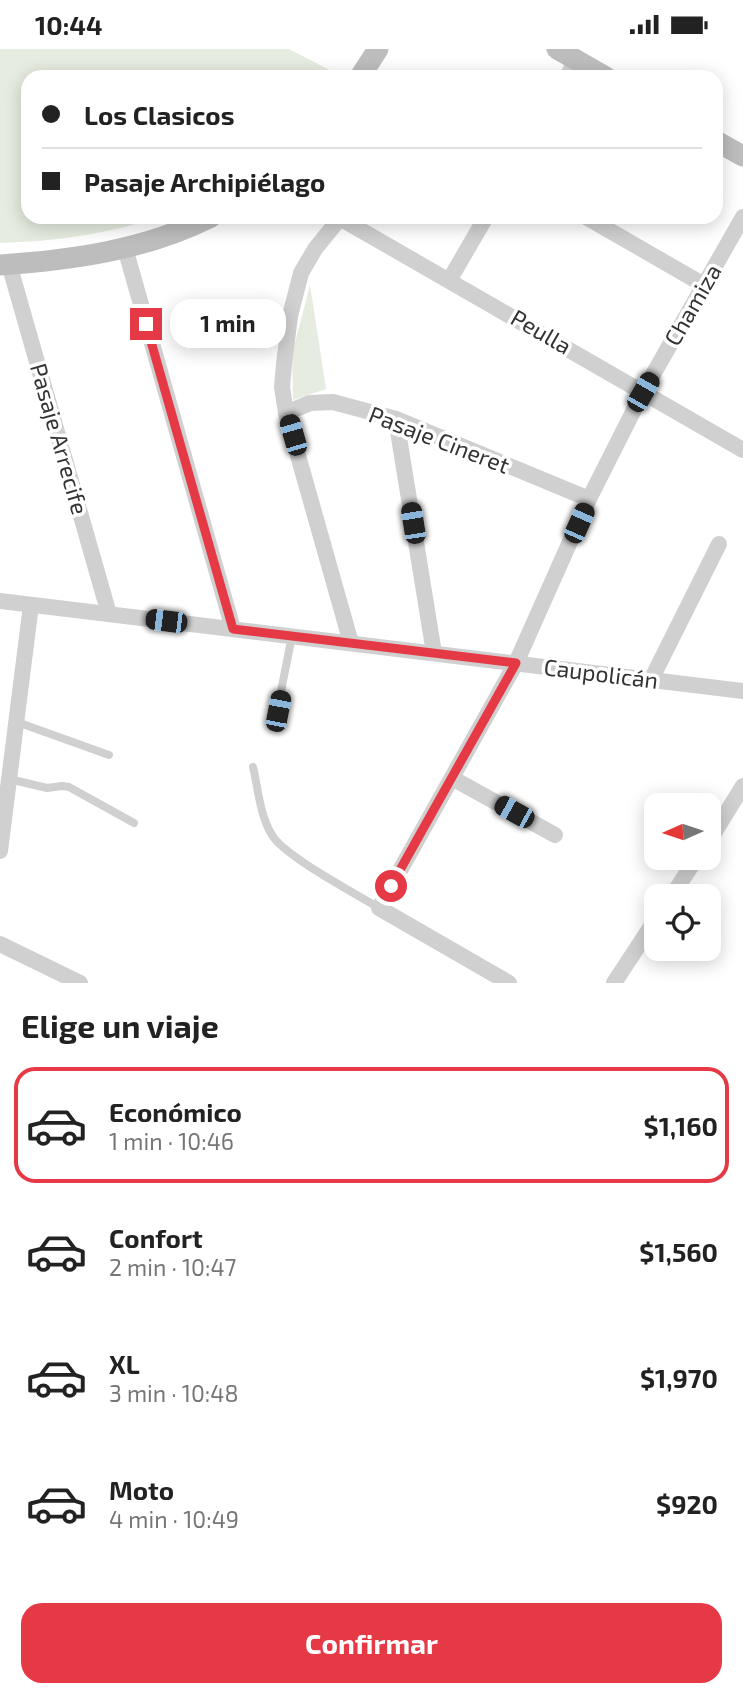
<!DOCTYPE html>
<html lang="es">
<head>
<meta charset="utf-8">
<style>
  :root { --surface:#fff; --page:#f6f6f6; --text:#222; --muted:#767676; --line:#e0e0e0; --accent:#e63946 }
  body { margin:0; font-family:"Exo 2",sans-serif; background:var(--page); color:var(--text); height:100vh; display:flex; flex-direction:column; font-size:26px; white-space:nowrap }
  * { box-sizing:border-box; margin:0 }
  p { font-size:23px; color:var(--muted) }
  .icon { flex:none; width:38px; height:38px; fill:none; stroke:currentColor; stroke-width:2; stroke-linecap:round; stroke-linejoin:round }
  .map { position:relative; height:934px; overflow:hidden }
  .sheet { display:flex; flex-direction:column; background:var(--surface); flex:1 }
  .sheet>* { flex:none }
  .top-card { position:absolute; left:21px; top:21px; width:702px; height:154px; border-radius:21px; box-shadow:0 4px 18px #0003; display:grid; align-content:center; height:154px; padding:0 21px; background:var(--surface) }
  .needle { width:46px; rotate:267deg }
  .buttons { position:absolute; left:644px; top:744px; display:grid; gap:14px }
  .buttons a { display:grid; place-items:center; width:77px; height:77px; border-radius:14px; background:var(--surface); box-shadow:0 4px 18px #0003; font-size:35px }
  .end { position:absolute; width:32px; height:32px; margin:-16px; border:9px solid #e63946; background:#fff; box-shadow:0 0 0 4px #fff }
  .from { border-radius:50% }
  .bubble { position:absolute; height:49px; border-radius:21px; background:var(--surface); box-shadow:0 4px 18px #0003; font-size:23px; font-weight:700; line-height:49px; text-align:center }
  .car { position:absolute; width:21px; height:42px; margin:-21px -10px; border-radius:9px; box-shadow:0 0 5px 2px #0007; background:linear-gradient(#222 24%,#8ab4d8 0 40%,#222 0 76%,#8ab4d8 0 86%,#222 0) }
  .top-card b { display:flex; align-items:center; gap:24px; height:66px; font-size:26px }
  .top-card b+b { border-top:2px solid var(--line) }
  .top-card i { width:18px; height:18px; background:var(--text) }
  ul { padding:0; list-style:none }
  li { display:flex; align-items:center; gap:21px; height:116px; margin:0 14px 10px; padding:0 7px; border:4px solid transparent; border-radius:21px }
  li div { flex:1 }
  li b { display:block; font-size:26px }
  li em { font-style:normal; font-weight:700 }
  li.current { border-color:var(--accent) }
  li>.icon { width:63px; height:63px; stroke-width:1.5 }
  h2 { padding:0 21px; font-size:32px; line-height:84px }
  .action { display:flex; gap:14px; margin-top:auto; padding:14px 21px }
  .action a { flex:1; height:80px; border-radius:21px; background:var(--accent); color:#fff; font-size:28px; font-weight:700; line-height:80px; text-align:center }
  .status { display:flex; justify-content:space-between; align-items:center; height:49px; padding:0 35px; background:var(--surface); direction:ltr }
  .status svg { height:19px; fill:currentColor }
  .map>svg:first-child { display:block }
</style>
</head>
<body>
<div class="status"><b>10:44</b><svg viewBox="0 0 49 12"><path d="M0 12V9h3v3zM5 12V6h3v6zM10 12V3h3v9zM15 12V0h3v12zM26 1h20v11H26zM47 4h2v5h-2z"/></svg></div>
<div class="map">
<svg width="743" height="934" viewBox="0 0 743 934">
  <rect width="100%" height="100%" fill="#fff"/>
  <g fill="#e6ecdf">
    <path d="M0 0H289L343 28H28V168H157C106 186 54 192 0 194Z"/>
    <path d="M310 236 326 340 293 351 292 306Z"/>
  </g>
  <g fill="none" stroke-linecap="round" stroke-linejoin="round">
    <g stroke="#d0d0d0" stroke-width="8">
      <path d="M277 662 292 587"/>
      <path d="M17 673 109 706"/>
      <path d="M253 718C258 739 260 767 272 786 284 807 355 844 379 859"/>
      <path d="M9 730 47 739 62 737 69 738 134 774"/>
    </g>
    <g stroke="#d0d0d0" stroke-width="16">
      <path d="M567 28 576 11"/>
      <path d="M338 168 743 401"/>
      <path d="M586 168 704 236"/>
      <path d="M340 169 315 200 301 224 290 267 284 315 282 338 286 364 351 594"/>
      <path d="M125 199 233 580"/>
      <path d="M9 215 109 565"/>
      <path d="M450 230 486 168"/>
      <path d="M286 364 310 354 333 353 396 370 589 450"/>
      <path d="M396 370 434 604"/>
      <path d="M0 552 743 642"/>
      <path d="M651 631 719 495"/>
      <path d="M452 729 555 786"/>
      <path d="M709 792 743 737"/>
      <path d="M0 802 31 556"/>
      <path d="M672 847 697 808"/>
      <path d="M0 895 80 934"/>
      <path d="M509 934 379 859 516 614 589 450 643 343 743 168"/>
      <path d="M614 934 656 870"/>
    </g>
    <g stroke="#bdbdbd" stroke-width="21">
      <path d="M557 0 606 28"/>
      <path d="M360 28 378 0"/>
      <path d="M716 92 743 107"/>
      <path d="M0 216C73 211 145 201 211 168"/>
    </g>
  </g>
  <g fill="none" stroke-linecap="round" stroke-linejoin="round">
    <path stroke="#e63946" stroke-width="9" d="M146 275 233 580 516 614 391 837"/>
  </g>
  <g text-anchor="middle" stroke-width="7" stroke-linejoin="round" paint-order="stroke">
    <g font-size="23" fill="#333" stroke="#fff">
      <text transform="translate(693 256) rotate(-60)" y="8">Chamiza</text>
      <text transform="translate(541 283) rotate(30)" y="8">Peulla</text>
      <text transform="translate(59 390) rotate(74)" y="8">Pasaje Arrecife</text>
      <text transform="translate(439 391) rotate(21)" y="8">Pasaje Cineret</text>
      <text transform="translate(601 625) rotate(7)" y="8">Caupolicán</text>
    </g>
  </g>
</svg>
<div class="buttons">
<a><svg class="needle" viewBox="-14 -14 28 28"><path d="M0-13l5 13h-10z" fill="#e53935"/><path d="M0 13l5-13h-10z" fill="#767676"/></svg></a>
<a><svg class="icon" aria-label="locate" viewBox="0 0 24 24"><circle cx="12" cy="12" r="6"/><path d="M12 2v4M12 18v4M2 12h4M18 12h4"/></svg></a>
</div>
<i class="end from" style="left:391px;top:837px"></i>
<i class="end" style="left:146px;top:275px"></i>
<div class="bubble" style="left:170px;top:250px;width:116px">1 min</div>
<i class="car" style="left:643px;top:343px;rotate:30deg"></i>
<i class="car" style="left:293px;top:386px;rotate:344deg"></i>
<i class="car" style="left:413px;top:474px;rotate:351deg"></i>
<i class="car" style="left:579px;top:474px;rotate:24deg"></i>
<i class="car" style="left:166px;top:572px;rotate:277deg"></i>
<i class="car" style="left:278px;top:662px;rotate:11deg"></i>
<i class="car" style="left:514px;top:763px;rotate:299deg"></i>
<div class="top-card">
<b><i class="from"></i>Los Clasicos</b>
<b><i></i>Pasaje Archipiélago</b>
</div>
</div>
<section class="sheet">
<h2>Elige un viaje</h2>
<ul>
<li class="current"><svg class="icon" aria-label="car" viewBox="0 0 24 24"><path d="M5 17H2v-5l4-1 3-4h7l3 4 3 1v5h-3M9 17h6M6 11h13"/><circle cx="7" cy="17" r="2"/><circle cx="17" cy="17" r="2"/></svg><div><b>Económico</b><p>1 min · 10:46</p></div><em>$1,160</em></li>
<li><svg class="icon" aria-label="car" viewBox="0 0 24 24"><path d="M5 17H2v-5l4-1 3-4h7l3 4 3 1v5h-3M9 17h6M6 11h13"/><circle cx="7" cy="17" r="2"/><circle cx="17" cy="17" r="2"/></svg><div><b>Confort</b><p>2 min · 10:47</p></div><em>$1,560</em></li>
<li><svg class="icon" aria-label="car" viewBox="0 0 24 24"><path d="M5 17H2v-5l4-1 3-4h7l3 4 3 1v5h-3M9 17h6M6 11h13"/><circle cx="7" cy="17" r="2"/><circle cx="17" cy="17" r="2"/></svg><div><b>XL</b><p>3 min · 10:48</p></div><em>$1,970</em></li>
<li><svg class="icon" aria-label="car" viewBox="0 0 24 24"><path d="M5 17H2v-5l4-1 3-4h7l3 4 3 1v5h-3M9 17h6M6 11h13"/><circle cx="7" cy="17" r="2"/><circle cx="17" cy="17" r="2"/></svg><div><b>Moto</b><p>4 min · 10:49</p></div><em>$920</em></li>
</ul>
<div class="action"><a>Confirmar</a></div>
</section>
</body>
</html>
